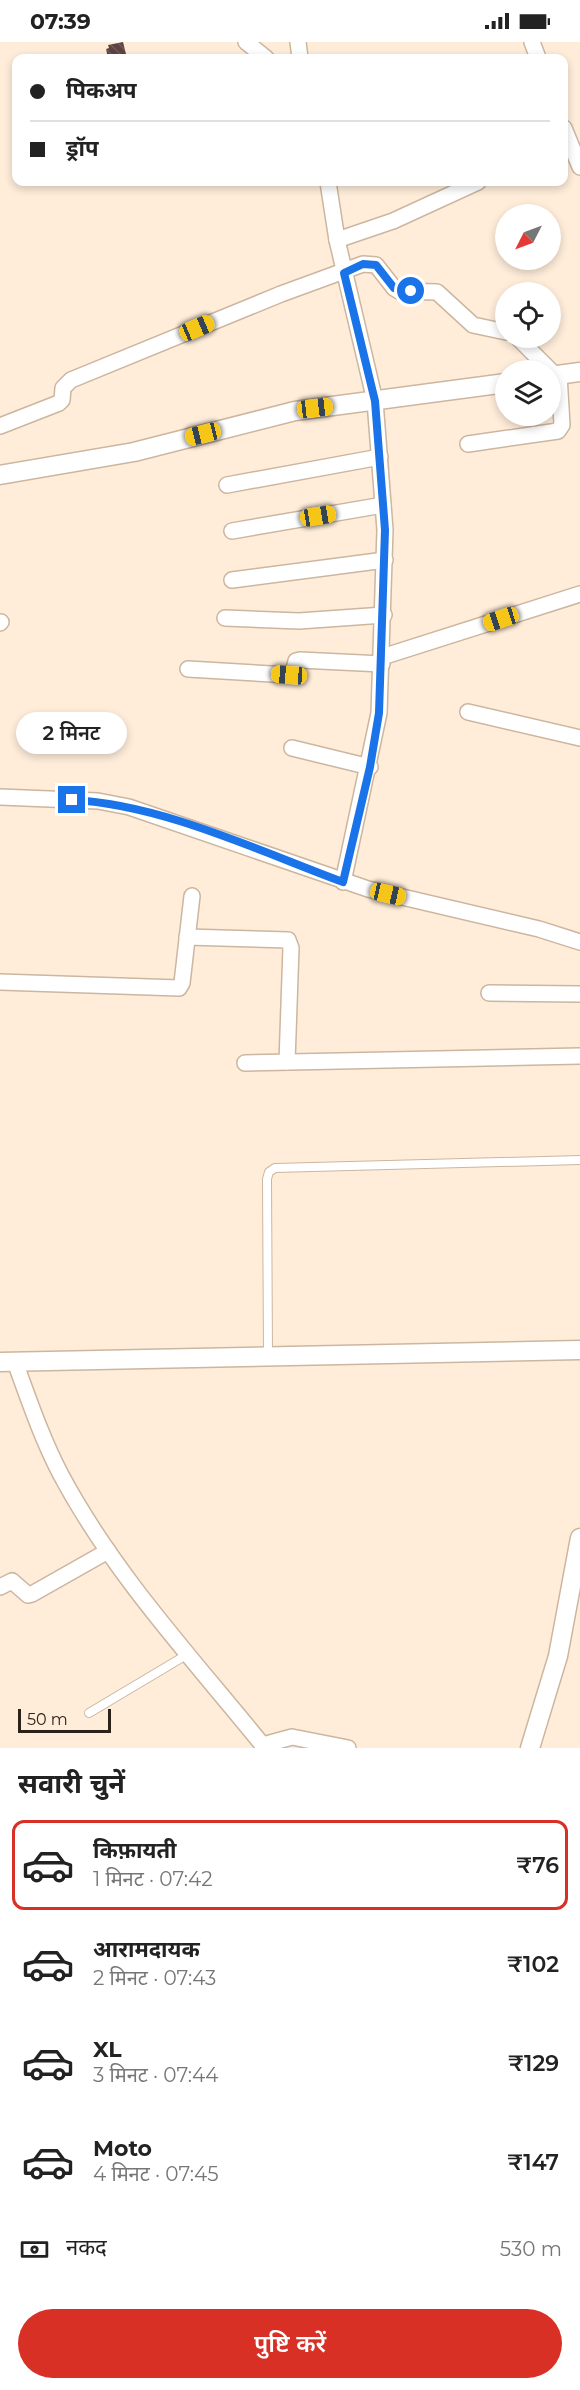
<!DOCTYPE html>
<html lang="hi">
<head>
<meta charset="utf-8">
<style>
  :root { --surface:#fff; --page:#f6f6f6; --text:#222; --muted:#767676; --line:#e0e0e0; --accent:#d93025 }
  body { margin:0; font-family:Montserrat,"Noto Sans Devanagari",sans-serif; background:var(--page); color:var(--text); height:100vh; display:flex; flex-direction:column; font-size:22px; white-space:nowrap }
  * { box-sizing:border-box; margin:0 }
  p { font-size:20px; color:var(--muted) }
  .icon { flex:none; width:33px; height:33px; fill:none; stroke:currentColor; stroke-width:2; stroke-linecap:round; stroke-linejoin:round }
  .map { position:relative; height:1706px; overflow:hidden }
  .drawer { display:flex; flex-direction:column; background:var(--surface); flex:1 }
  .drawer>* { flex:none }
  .top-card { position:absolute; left:12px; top:12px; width:556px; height:132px; border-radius:12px; box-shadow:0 3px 9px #0003; display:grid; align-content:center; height:132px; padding:0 18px; background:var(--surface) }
  .needle { width:39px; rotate:228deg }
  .controls { position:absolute; left:495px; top:162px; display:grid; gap:12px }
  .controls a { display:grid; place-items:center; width:66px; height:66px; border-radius:50%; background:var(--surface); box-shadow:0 3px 9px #0003; font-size:30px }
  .scale { position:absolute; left:18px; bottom:15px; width:93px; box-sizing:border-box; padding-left:6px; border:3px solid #2b231a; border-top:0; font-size:16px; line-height:21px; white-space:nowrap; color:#2b231a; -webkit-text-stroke:4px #ffedda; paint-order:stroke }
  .end { position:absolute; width:27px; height:27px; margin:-14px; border:8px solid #1a73e8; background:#fff; box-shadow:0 0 0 3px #fff }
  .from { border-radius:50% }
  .bubble { position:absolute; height:42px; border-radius:21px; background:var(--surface); box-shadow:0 3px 9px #0003; font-size:20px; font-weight:600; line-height:42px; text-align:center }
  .car { position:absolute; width:18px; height:36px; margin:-18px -9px; border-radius:8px; box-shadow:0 0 4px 2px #0007; background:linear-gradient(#f5c518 24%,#345 0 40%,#f5c518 0 76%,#345 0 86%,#f5c518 0) }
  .top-card b { display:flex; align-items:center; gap:21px; height:57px; font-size:22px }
  .top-card b+b { border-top:2px solid var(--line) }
  .top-card i { width:15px; height:15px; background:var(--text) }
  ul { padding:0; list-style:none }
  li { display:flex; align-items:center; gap:18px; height:90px; margin:0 12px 9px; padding:0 6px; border:3px solid transparent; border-radius:12px }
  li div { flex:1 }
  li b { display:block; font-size:22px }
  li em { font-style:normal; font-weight:600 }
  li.selected { border-color:var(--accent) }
  li>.icon { width:54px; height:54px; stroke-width:1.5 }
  h2 { padding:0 18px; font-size:27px; line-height:72px }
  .pay { display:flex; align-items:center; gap:15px; height:66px; padding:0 18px; font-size:22px }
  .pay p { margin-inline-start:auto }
  .cta { display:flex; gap:12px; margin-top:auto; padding:12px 18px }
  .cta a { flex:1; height:69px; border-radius:36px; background:var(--accent); color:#fff; font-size:24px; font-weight:600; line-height:69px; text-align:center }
  .status { display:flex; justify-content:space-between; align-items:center; height:42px; padding:0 30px; background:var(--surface); direction:ltr }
  .status svg { height:16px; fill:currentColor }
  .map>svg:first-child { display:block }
</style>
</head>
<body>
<div class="status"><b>07:39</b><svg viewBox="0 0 49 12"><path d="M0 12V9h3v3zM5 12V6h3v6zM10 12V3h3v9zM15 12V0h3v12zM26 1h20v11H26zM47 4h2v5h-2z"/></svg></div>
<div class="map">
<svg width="580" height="1706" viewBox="0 0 580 1706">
  <defs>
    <pattern id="building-back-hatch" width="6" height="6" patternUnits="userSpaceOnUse" patternTransform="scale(1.5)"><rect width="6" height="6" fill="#5f4242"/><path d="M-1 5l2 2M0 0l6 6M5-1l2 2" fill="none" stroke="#725b5a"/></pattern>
  </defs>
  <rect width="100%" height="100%" fill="#ffedda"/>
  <path fill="url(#building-back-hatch)" d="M123 0 126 12 119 14 120 16H108L106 7 109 6 108 3Z"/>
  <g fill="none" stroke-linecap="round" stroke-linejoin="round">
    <defs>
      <g id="service">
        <path d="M268 1313 267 1137 269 1130 275 1126 580 1118"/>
        <path d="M89 1671 188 1612"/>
      </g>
      <g id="minor">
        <path d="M246 0 266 16"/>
        <path d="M298 0 300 16"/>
        <path d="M532 0 538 16"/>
        <path d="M564 86 580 125"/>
        <path d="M328 140 337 198 375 359 385 488 379 671 343 840"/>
        <path d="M337 198 393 179 478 140"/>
        <path d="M518 296 556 334"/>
        <path d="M0 384 59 361 62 358 63 346 71 338 281 252 363 222 376 223 394 246 399 249 437 250 473 283 506 290"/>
        <path d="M468 402 558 389 562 383 559 333"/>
        <path d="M227 443 380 415"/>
        <path d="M232 489 383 463"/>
        <path d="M232 538 385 518"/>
        <path d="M225 576 299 579 384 573"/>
        <path d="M0 581 1 580"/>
        <path d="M382 615 580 552"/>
        <path d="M188 627 289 633 293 631 296 619 300 618 382 622"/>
        <path d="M468 670 580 696"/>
        <path d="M292 706 370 725"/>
        <path d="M0 755 98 759 129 765 368 847 539 887 580 900"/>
        <path d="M187 895 288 898 291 906 287 1020"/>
        <path d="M0 940 179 946 182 941 192 854"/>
        <path d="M489 951 580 952"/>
        <path d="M245 1021 580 1014"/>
        <path d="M15 1320C29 1358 42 1397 61 1433 115 1534 194 1618 265 1706"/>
        <path d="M0 1545 12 1539 28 1553 32 1552 108 1509"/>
        <path d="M263 1703 292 1695 348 1706"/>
      </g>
      <g id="tertiary">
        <path d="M550 334 580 330"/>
        <path d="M0 433 134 410 295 369 506 341"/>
        <path d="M0 1320 580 1308"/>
        <path d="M530 1706 558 1614 580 1496"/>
      </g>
    </defs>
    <use href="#service" stroke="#ccb69f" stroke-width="10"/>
    <use href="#minor" stroke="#ccb69f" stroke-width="18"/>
    <use href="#tertiary" stroke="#ccb69f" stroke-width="21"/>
    <use href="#service" stroke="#fff" stroke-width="8"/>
    <use href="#minor" stroke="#fff" stroke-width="15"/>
    <use href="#tertiary" stroke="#fff" stroke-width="18"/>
  </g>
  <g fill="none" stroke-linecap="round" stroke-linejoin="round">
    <path stroke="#1a73e8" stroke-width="8" d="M72 758C161 762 259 809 343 840L370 725 379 671 385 488 375 359 344 231 363 222 376 223 394 246 411 249"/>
  </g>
</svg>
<div class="controls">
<a><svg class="needle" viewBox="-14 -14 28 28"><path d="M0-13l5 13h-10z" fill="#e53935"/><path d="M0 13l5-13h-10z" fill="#767676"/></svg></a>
<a><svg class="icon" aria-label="locate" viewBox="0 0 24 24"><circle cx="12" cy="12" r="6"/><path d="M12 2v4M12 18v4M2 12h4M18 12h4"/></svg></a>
<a><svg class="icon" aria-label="layers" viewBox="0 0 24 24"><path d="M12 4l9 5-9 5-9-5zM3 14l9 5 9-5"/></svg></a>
</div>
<div class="scale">50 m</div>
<i class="end from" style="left:411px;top:249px"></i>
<i class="end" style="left:72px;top:758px"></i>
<div class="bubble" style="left:16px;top:670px;width:111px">2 मिनट</div>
<i class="car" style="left:197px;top:286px;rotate:67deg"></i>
<i class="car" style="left:315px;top:366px;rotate:83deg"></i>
<i class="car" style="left:203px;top:392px;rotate:256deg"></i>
<i class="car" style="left:318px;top:474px;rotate:81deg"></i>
<i class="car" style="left:501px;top:577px;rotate:252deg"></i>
<i class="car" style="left:289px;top:633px;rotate:274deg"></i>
<i class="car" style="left:388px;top:852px;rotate:103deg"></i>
<div class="top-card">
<b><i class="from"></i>पिकअप</b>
<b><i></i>ड्रॉप</b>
</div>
</div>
<section class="drawer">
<h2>सवारी चुनें</h2>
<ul>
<li class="selected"><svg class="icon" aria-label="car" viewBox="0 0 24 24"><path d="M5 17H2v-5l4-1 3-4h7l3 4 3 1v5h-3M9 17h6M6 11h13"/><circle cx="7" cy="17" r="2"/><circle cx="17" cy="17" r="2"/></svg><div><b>किफ़ायती</b><p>1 मिनट · 07:42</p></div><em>₹76</em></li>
<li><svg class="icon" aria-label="car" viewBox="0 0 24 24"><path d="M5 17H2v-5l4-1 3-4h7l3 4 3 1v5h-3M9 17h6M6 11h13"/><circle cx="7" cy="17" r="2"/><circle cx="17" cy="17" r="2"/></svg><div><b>आरामदायक</b><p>2 मिनट · 07:43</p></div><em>₹102</em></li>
<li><svg class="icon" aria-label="car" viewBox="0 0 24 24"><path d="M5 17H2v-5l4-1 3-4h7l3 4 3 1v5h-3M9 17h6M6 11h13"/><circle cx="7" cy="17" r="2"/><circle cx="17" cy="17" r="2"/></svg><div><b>XL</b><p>3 मिनट · 07:44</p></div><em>₹129</em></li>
<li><svg class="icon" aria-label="car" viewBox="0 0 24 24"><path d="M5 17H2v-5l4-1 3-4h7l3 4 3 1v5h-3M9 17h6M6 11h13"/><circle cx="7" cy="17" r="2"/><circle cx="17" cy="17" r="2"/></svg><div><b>Moto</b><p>4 मिनट · 07:45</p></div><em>₹147</em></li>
</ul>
<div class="pay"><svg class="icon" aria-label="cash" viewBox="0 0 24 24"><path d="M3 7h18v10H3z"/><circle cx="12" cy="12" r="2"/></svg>नकद<p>530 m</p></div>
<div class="cta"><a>पुष्टि करें</a></div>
</section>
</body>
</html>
